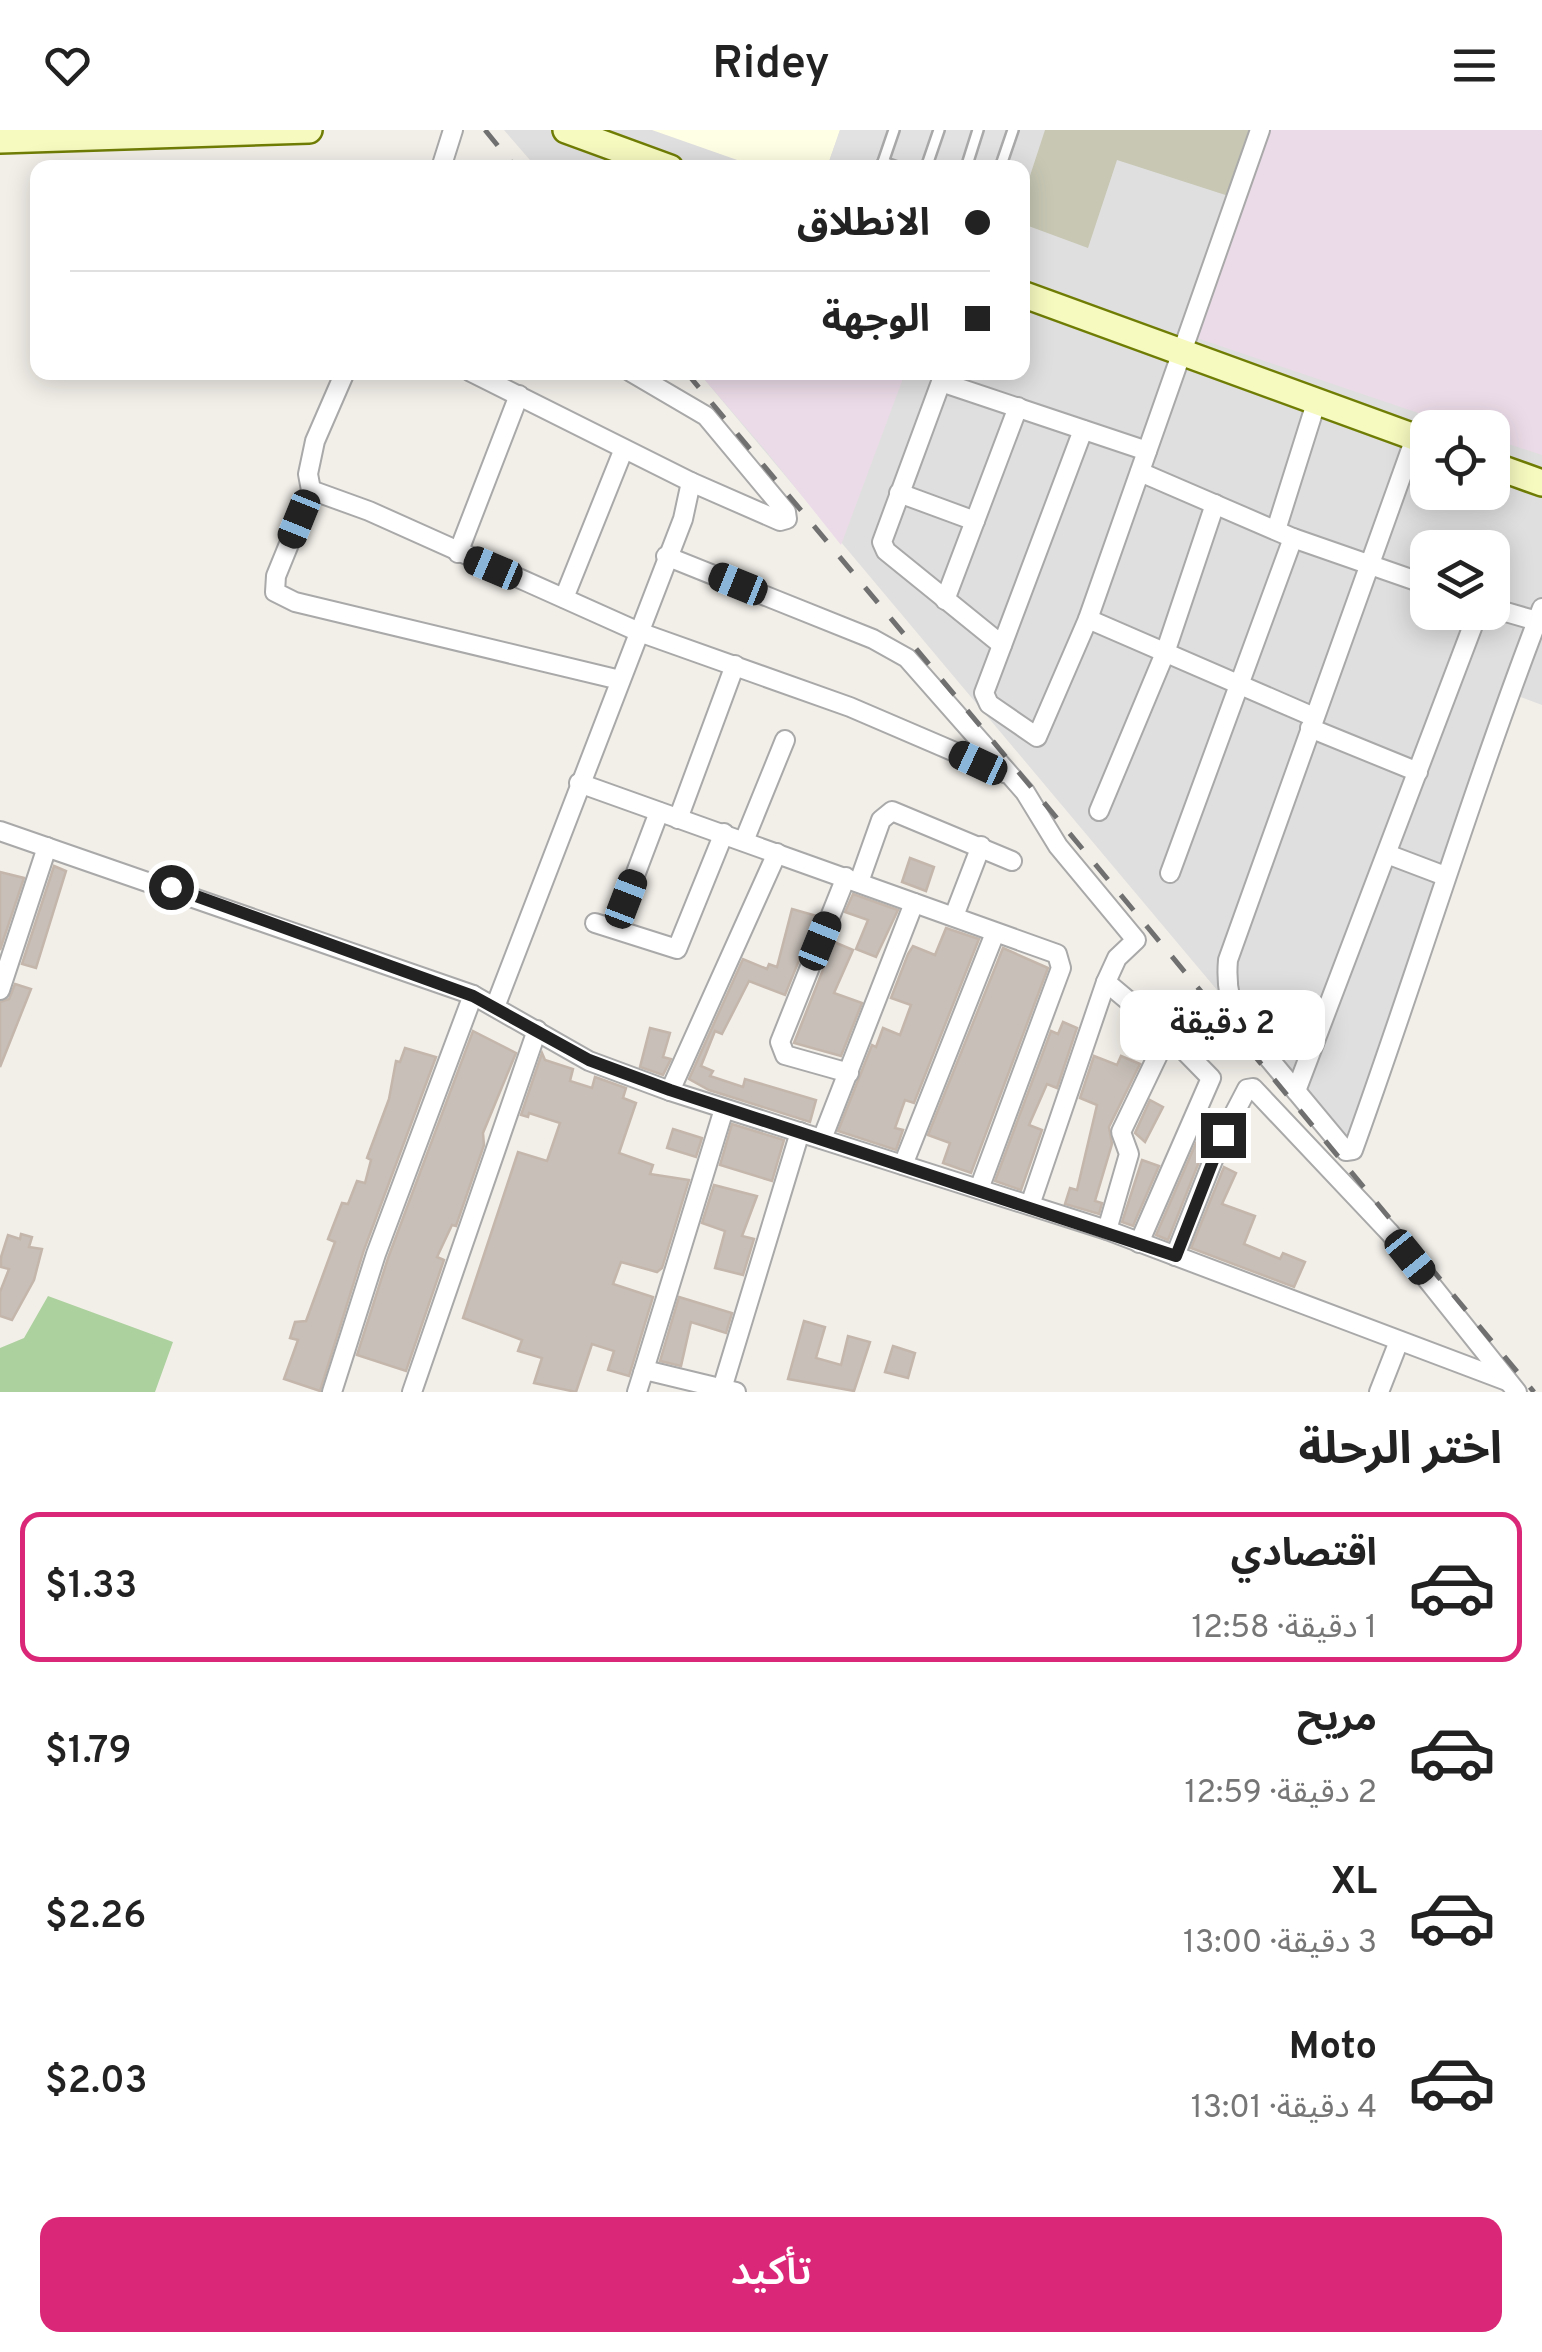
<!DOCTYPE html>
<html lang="ar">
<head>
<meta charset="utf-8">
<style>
  :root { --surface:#fff; --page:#f6f6f6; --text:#222; --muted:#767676; --line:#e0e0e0; --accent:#db2777 }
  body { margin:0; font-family:Overpass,"Noto Sans Arabic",sans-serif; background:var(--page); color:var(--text); direction:rtl; height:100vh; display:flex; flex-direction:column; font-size:38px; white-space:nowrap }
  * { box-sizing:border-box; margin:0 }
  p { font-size:32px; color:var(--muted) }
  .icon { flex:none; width:55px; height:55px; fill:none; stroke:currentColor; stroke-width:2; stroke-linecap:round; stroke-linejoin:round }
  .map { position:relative; height:1262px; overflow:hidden; direction:ltr }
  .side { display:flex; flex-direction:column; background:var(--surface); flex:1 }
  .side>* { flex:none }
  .top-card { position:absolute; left:30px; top:30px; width:1000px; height:220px; border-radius:20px; box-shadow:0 5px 25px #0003; direction:rtl; display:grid; align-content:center; height:220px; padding:0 40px; background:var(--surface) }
  .fabs { position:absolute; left:1410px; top:280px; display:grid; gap:20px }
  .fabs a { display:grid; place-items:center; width:100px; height:100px; border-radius:20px; background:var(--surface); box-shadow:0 5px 25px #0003; font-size:50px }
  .end { position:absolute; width:45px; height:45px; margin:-22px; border:12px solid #222; background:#fff; box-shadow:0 0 0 5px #fff }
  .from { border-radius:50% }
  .bubble { position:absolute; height:70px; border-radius:20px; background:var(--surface); box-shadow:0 5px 25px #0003; font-size:32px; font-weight:600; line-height:70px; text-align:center; direction:rtl }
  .car { position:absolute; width:30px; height:60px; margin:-30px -15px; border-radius:12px; box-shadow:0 0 8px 2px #0007; background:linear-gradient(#222 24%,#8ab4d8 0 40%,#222 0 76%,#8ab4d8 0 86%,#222 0) }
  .top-card b { display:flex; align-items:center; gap:35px; height:95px; font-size:38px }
  .top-card b+b { border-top:2px solid var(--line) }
  .top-card i { width:25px; height:25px; background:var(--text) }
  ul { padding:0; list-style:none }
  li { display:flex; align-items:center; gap:30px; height:150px; margin:0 20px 15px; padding:0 20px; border:5px solid transparent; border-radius:20px }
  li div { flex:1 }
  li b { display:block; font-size:38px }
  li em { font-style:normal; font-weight:600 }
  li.on { border-color:var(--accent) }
  li>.icon { width:90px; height:90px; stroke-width:1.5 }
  h2 { padding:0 40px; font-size:45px; line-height:120px }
  .action { display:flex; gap:20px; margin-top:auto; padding:20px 40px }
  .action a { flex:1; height:115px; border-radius:20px; background:var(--accent); color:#fff; font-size:40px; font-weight:600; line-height:115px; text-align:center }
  header { display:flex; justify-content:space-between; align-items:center; height:130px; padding:0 40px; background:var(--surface); font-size:45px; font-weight:600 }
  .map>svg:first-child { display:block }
</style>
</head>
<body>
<header><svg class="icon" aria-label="menu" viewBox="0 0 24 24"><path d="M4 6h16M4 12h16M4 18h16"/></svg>Ridey<svg class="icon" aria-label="heart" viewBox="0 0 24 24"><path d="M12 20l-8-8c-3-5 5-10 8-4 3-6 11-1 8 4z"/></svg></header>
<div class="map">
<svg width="1542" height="1262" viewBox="0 0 1542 1262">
  <rect width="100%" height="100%" fill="#f2efe9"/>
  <path fill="#e0dfdf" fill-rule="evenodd" d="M504 0H1542V575L1502 560 1348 1016 699 243 1022 242V38L536 37ZM1428 298H1492V362H1428ZM1428 418H1492V482H1428Z"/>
  <g fill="#ebdbe8">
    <path d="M1265 0H1542V325L1493 309 1492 298 1460 297 1194 207Z"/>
    <path d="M699 243H905L841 415 767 322Z"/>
  </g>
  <path fill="#ffffe5" d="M652 0H840L827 37 760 38Z"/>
  <path fill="#c7c7b4" d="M1045 0H1265L1241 70 1117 30 1088 118 1023 94V67Z"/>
  <path fill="#add19e" d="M48 1166 173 1212 155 1262H0V1218L24 1208Z"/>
  <path fill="#e2e2e2" d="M840 0H1016L1002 37 827 38Z"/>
  <g fill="#c7bfb8" stroke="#c4b6ab" stroke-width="2.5">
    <path d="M910 728 934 737 926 761 902 752Z"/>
    <path d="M54 736 66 741 36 838 22 834Z"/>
    <path d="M0 742 24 748 0 820Z"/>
    <path d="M853 764 898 780 876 827 856 819 868 790 845 782Z"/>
    <path d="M792 779 817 786 785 865 749 851 722 904 715 901 701 936 713 941 710 946 743 957 745 949 816 970 810 992 709 960 689 949 743 829 767 839 769 834 777 837Z"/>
    <path d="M946 798 979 809 914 973 905 970 895 998 903 1000 896 1020 838 1001 872 915 876 917 883 898 900 905 911 875 891 868 908 824 913 816 935 825Z"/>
    <path d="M834 812 853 820 834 863 862 873 841 926 794 913Z"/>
    <path d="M1003 818 1048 838 971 1043 943 1033 950 1013 928 1005Z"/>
    <path d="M15 854 31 859 0 937V872L9 869Z"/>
    <path d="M1063 892 1077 898 1057 958 1047 954 1029 995 1042 1000 1021 1060 995 1051 1051 901 1058 904Z"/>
    <path d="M650 898 670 903 663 927 671 929 663 945 640 937Z"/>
    <path d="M473 901 516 923 483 1003 484 1015 456 1096 452 1095 437 1127 444 1130 406 1241 357 1225 388 1128Z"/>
    <path d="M405 918 436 927 364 1120 320 1261 284 1249 298 1210 290 1208 295 1192 306 1191 335 1112 328 1109 342 1073 348 1074 357 1051 365 1053 371 1030 367 1028 389 969 396 931 400 932Z"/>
    <path d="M542 923 545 930 573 939 570 951 592 958 595 947 626 958 623 968 636 973 619 1023 653 1035 650 1044 689 1050 662 1138 657 1142 621 1132 613 1154 653 1167 629 1246 608 1240 614 1221 592 1214 576 1262 534 1253 542 1228 518 1221 522 1210 463 1188 518 1022 547 1031 560 993 529 983 528 987 521 985Z"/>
    <path d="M1094 926 1117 935 1121 926 1140 934 1109 997 1112 1014 1095 1071 1102 1073 1099 1084 1065 1074 1070 1058 1077 1060 1097 975 1080 968Z"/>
    <path d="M1150 970 1163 977 1145 1012 1135 1003Z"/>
    <path d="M732 994 784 1010 772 1051 720 1035Z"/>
    <path d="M673 999 702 1008 696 1027 667 1018Z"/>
    <path d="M1196 1013 1205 1017 1168 1110 1156 1105Z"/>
    <path d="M1142 1030 1159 1036 1133 1096 1122 1092Z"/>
    <path d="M1224 1037 1236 1043 1222 1074 1255 1086 1244 1114 1280 1129 1283 1123 1305 1132 1294 1157 1191 1118Z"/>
    <path d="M714 1055 757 1066 742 1106 754 1109 743 1145 715 1138 725 1101 702 1093Z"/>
    <path d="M21 1104 32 1107 29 1117 42 1119 34 1150 12 1190 0 1186V1162L9 1139 1 1137V1127L8 1105 20 1109Z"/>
    <path d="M679 1167 732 1183 726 1203 691 1192 681 1236 660 1231Z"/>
    <path d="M804 1191 825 1197 816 1228 841 1235 848 1206 870 1212 854 1261 788 1249Z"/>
    <path d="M893 1216 915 1223 908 1248 885 1242Z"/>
  </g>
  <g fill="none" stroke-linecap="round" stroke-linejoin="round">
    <defs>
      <g id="lane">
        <path d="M883 32 900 38"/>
        <path d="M881 38 894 0"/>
        <path d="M926 38 939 0"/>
        <path d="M966 38 978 0"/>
        <path d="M1000 38 1013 0"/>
      </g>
      <g id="street">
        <path d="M441 38 453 0"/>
        <path d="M345 242 315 311 308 344 311 360 276 446 275 462 295 472 620 550"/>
        <path d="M471 242 691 352 683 389 495 877"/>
        <path d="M631 242 706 286 786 382 787 389 780 391 691 352"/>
        <path d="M944 245 941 252 1147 321"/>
        <path d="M941 252 882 412 886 421 1002 515"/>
        <path d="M1083 300 984 563 989 574 1037 607 1088 489 1260 0"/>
        <path d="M1415 308 1228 830C1226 853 1229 875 1241 895L1346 1021 1353 1020C1418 840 1473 657 1542 478"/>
        <path d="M1140 342 1293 408 1428 455"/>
        <path d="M311 360 369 381 639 502 850 577 1004 643"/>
        <path d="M899 363 975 391"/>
        <path d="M1276 400 1316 273"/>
        <path d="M458 423 519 265"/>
        <path d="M666 426 873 509 907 528 1025 662 1058 716 1136 810 1117 828 1106 852 1030 1075"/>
        <path d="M564 468 623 321"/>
        <path d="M945 470 1018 277"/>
        <path d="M1492 478 1537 491"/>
        <path d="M1088 489 1314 587"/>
        <path d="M1310 598 1418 642"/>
        <path d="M579 653 1057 824 1061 838 979 1059"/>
        <path d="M1099 681 1165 523 1215 374"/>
        <path d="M678 689 735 535"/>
        <path d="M0 701 473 865 589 931 670 961 1107 1100 1507 1251"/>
        <path d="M744 711 785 610"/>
        <path d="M1387 724 1445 746"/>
        <path d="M1170 743 1293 408"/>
        <path d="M846 747 780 912 785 925 849 943"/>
        <path d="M859 752 881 690 892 681 1012 731"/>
        <path d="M626 769 659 682"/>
        <path d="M954 786 981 716"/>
        <path d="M595 793 677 819 724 703"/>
        <path d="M1106 852 1168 904 1211 948 1139 1113"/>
        <path d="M0 860 47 717"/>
        <path d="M670 961 777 723"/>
        <path d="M1296 961 1478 482"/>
        <path d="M822 1009 914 773"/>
        <path d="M903 1035 995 803"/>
        <path d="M1107 1100 1129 1024 1121 1002 1168 904"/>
        <path d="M1175 1126 1223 1005 1247 959 1253 958 1390 1103 1517 1262"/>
        <path d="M643 1243 724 979"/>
        <path d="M332 1262 376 1124 473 865"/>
        <path d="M412 1262 537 900"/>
        <path d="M637 1262 643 1243 649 1241 736 1262"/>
        <path d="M721 1262 800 1002"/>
        <path d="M1379 1262 1399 1211"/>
      </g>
      <g id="secondary">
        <path d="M566 0 670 38"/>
        <path d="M0 10 309 0"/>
        <path d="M1022 164 1428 312"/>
        <path d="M1492 335 1542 353"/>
      </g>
    </defs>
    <use href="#lane" stroke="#a9a9a9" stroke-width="14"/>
    <use href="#street" stroke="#a9a9a9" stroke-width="22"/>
    <use href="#secondary" stroke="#707d05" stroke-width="30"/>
    <use href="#lane" stroke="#fff" stroke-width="9"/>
    <use href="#street" stroke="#fff" stroke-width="18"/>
    <use href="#secondary" stroke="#f7fabf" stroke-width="25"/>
    <g stroke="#707070" stroke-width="5" stroke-dasharray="20 20" stroke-linecap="butt">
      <path d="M485 0 516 38"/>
      <path d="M686 242 1534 1262"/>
    </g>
  </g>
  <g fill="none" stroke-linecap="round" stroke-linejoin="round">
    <path stroke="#222" stroke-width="12" d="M171 757 473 866 589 930 670 960 1176 1126 1223 1005"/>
  </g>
</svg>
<div class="fabs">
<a><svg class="icon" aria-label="locate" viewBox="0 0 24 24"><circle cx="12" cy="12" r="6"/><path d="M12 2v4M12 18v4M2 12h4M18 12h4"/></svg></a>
<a><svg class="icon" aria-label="layers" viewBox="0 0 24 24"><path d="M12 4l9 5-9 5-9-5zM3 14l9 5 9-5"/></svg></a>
</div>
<i class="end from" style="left:171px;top:757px"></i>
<i class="end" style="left:1223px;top:1005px"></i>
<div class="bubble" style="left:1120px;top:860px;width:205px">2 دقيقة</div>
<i class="car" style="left:299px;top:389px;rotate:202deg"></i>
<i class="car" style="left:493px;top:438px;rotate:293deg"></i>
<i class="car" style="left:738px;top:454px;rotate:292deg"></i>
<i class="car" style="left:978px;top:633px;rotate:295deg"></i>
<i class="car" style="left:626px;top:769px;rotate:21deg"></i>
<i class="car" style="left:820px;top:811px;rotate:22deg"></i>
<i class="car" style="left:1410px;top:1127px;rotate:141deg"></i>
<div class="top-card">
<b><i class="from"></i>الانطلاق</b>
<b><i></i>الوجهة</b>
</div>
</div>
<section class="side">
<h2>اختر الرحلة</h2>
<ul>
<li class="on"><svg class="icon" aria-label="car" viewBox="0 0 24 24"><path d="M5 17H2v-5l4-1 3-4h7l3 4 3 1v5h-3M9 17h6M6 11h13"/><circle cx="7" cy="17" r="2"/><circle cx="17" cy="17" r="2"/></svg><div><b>اقتصادي</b><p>1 دقيقة · 12:58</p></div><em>$1.33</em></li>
<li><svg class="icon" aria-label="car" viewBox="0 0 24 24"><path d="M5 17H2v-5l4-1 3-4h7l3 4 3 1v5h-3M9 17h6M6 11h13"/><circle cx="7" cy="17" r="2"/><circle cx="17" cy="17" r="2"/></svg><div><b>مريح</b><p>2 دقيقة · 12:59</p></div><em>$1.79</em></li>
<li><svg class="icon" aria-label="car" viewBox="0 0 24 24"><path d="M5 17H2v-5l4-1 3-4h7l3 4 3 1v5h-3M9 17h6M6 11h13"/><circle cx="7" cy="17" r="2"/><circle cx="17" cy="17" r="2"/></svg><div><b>XL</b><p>3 دقيقة · 13:00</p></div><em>$2.26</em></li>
<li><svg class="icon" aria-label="car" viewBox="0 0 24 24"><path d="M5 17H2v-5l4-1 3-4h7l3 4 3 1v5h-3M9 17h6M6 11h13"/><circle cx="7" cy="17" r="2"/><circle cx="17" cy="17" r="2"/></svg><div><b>Moto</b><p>4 دقيقة · 13:01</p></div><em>$2.03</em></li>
</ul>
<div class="action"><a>تأكيد</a></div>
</section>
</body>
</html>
